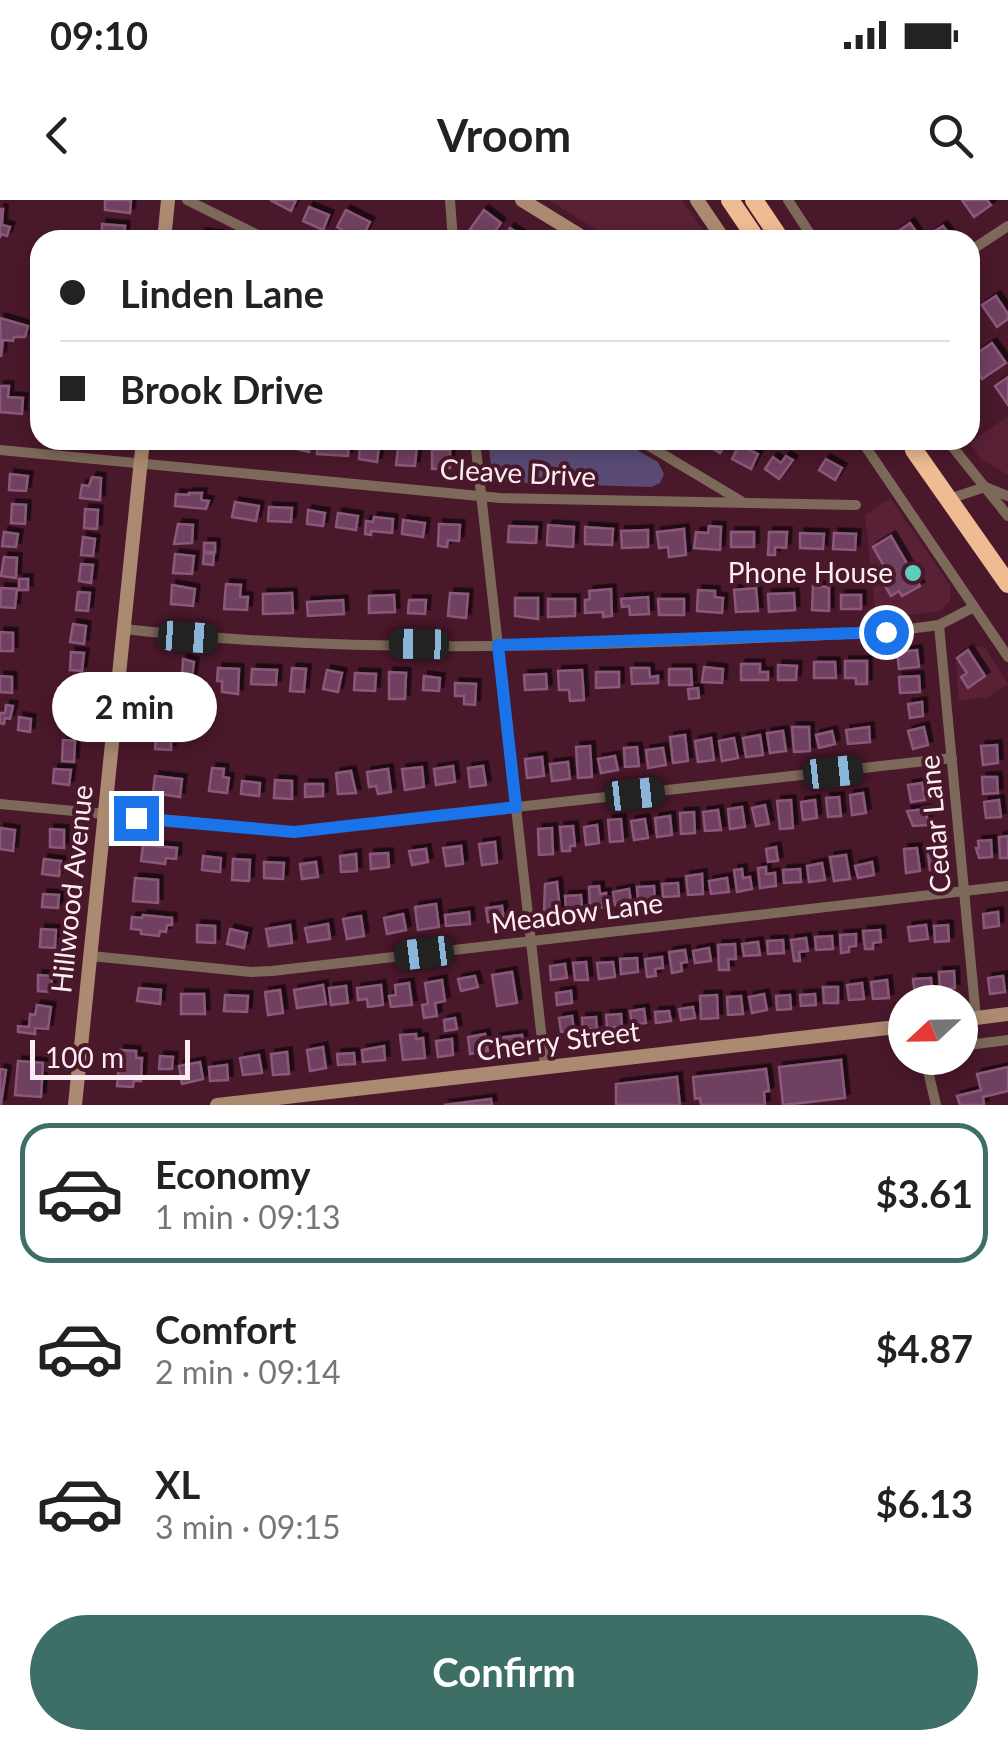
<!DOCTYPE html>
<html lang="en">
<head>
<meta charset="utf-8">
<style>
  :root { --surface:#fff; --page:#f2f2f2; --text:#222; --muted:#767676; --line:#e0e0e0; --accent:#3d6f66 }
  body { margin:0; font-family:Lato,sans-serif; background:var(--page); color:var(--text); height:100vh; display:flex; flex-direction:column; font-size:38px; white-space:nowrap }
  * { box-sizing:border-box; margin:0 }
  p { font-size:32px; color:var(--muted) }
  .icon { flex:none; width:55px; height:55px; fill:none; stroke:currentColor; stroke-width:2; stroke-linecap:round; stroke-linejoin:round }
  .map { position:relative; height:905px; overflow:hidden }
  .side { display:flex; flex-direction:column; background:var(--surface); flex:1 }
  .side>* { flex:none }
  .banner { position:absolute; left:30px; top:30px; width:950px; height:220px; border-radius:30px; box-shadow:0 5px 15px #0003; display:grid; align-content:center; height:220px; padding:0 30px; background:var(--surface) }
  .needle { width:65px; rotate:248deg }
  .fabs { position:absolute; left:888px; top:785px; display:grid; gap:20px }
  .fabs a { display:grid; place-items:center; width:90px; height:90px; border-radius:50%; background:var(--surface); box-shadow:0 5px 15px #0003; font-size:50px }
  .scale { position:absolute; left:30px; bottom:25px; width:160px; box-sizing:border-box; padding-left:10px; border:5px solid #fbedf1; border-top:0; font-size:28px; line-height:35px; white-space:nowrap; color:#fbedf1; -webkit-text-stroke:8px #4a182b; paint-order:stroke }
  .end { position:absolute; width:45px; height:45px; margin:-22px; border:12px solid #1a73e8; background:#fff; box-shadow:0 0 0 5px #fff }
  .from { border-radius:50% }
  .bubble { position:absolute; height:70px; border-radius:35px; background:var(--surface); box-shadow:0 5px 15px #0003; font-size:32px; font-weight:700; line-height:70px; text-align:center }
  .car { position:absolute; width:30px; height:60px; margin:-30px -15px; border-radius:12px; box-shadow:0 0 8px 2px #0007; background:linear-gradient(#222 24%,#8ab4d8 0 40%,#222 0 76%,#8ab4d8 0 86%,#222 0) }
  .banner b { display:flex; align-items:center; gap:35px; height:95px; font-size:38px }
  .banner b+b { border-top:2px solid var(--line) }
  .banner i { width:25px; height:25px; background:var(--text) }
  ul { padding:18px 0 0; list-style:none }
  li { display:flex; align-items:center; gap:30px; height:140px; margin:0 20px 15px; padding:0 10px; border:5px solid transparent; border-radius:30px }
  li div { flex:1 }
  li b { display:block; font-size:38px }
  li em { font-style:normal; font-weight:700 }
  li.active { border-color:var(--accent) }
  li>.icon { width:90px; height:90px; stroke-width:1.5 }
  .button { display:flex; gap:20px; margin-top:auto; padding:20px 30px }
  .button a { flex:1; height:115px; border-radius:60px; background:var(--accent); color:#fff; font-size:40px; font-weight:700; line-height:115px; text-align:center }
  .status { display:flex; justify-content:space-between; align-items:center; height:70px; padding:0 50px; background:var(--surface); direction:ltr }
  .status svg { height:28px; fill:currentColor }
  header { display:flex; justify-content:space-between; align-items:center; height:130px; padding:0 30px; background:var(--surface); font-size:45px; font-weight:700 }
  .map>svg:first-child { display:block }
</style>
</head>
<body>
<div class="status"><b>09:10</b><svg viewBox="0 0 49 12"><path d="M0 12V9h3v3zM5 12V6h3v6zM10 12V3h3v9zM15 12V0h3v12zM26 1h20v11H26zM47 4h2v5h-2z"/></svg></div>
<header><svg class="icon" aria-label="back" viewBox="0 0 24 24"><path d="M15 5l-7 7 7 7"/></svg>Vroom<svg class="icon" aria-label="search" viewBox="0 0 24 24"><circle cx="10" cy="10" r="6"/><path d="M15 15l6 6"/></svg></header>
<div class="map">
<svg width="1008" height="905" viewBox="0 0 1008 905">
  <defs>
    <filter id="shadow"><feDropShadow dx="4.5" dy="-4.5" stdDeviation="0" flood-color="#0009"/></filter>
  </defs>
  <rect width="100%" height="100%" fill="#4a182b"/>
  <g fill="#592036">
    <path d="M549 0H682L710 40H612Z"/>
    <path d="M1008 216V275L980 258 970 243Z"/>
    <path d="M890 298 950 385V400L941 411 876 419 865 315Z"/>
    <path d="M971 445 985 448 1008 484 988 497 959 501 956 463 960 453Z"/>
  </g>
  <path fill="#594b75" d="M488 240H619L658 262 664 274 660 283 651 287 493 282Z"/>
  <g fill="#6f4061" stroke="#8a597a" stroke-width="2.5" filter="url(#shadow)">
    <path d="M105 0H131L130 13 105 10Z"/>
    <path d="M270 0H296L291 11Z"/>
    <path d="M962 0H987L991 5 974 17Z"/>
    <path d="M309 7 329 15 323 30 303 21Z"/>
    <path d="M0 9H3L2 25 10 27 7 36 1 34 0 38Z"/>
    <path d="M346 10 370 22 361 40H347L350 34 337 27Z"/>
    <path d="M484 10 501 23 489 40 470 29Z"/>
    <path d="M910 23 922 40H903L897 32Z"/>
    <path d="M102 24 125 26 124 39 110 40 108 33 102 32Z"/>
    <path d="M943 26 950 35 939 40 933 32Z"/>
    <path d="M510 28 529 40H503Z"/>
    <path d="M201 33 220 35 219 40H200Z"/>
    <path d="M996 96 1008 114V119L997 127 982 105Z"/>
    <path d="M0 118 28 126 25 137H14L13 141 3 140 1 157Z"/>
    <path d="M992 143 1006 163 982 179 970 158Z"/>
    <path d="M1008 177V205L995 186Z"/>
    <path d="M0 186H9L8 197 23 198 22 214 0 212Z"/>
    <path d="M36 204 40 205V224H34Z"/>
    <path d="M239 240H271V243L253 241 252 246 239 245Z"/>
    <path d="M279 240H311L309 252 279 245Z"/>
    <path d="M318 240H349L348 256 317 254Z"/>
    <path d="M699 240H728L720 253Z"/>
    <path d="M360 245 379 247 377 262 359 259Z"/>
    <path d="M407 245H417L415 266 396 265 398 248 407 249Z"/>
    <path d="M739 245 758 254 751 269 732 259Z"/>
    <path d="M432 250H450V268L432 269Z"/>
    <path d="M786 256 793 260 779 279 765 269 773 257 781 263Z"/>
    <path d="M826 259 842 268 835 280 819 270Z"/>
    <path d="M10 274 28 276 26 291 9 290Z"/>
    <path d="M92 277 101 278 100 300 80 298 82 285 89 286Z"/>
    <path d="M189 293H202L201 300 209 301 206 309 175 306 176 294 189 295Z"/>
    <path d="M235 302 259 306 256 321 232 317Z"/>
    <path d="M12 304 26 305 25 324 11 323Z"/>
    <path d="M269 307 292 308 291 322 268 321Z"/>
    <path d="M85 309 98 310 97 329 84 328Z"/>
    <path d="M308 310 325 313 323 326 307 324Z"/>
    <path d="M338 313 358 316 356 330 336 327Z"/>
    <path d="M374 317 393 319 392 333 371 331V335L365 334 366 321 373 322Z"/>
    <path d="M403 320 425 323 423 337 402 334Z"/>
    <path d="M178 324 193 325 192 343 174 344Z"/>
    <path d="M439 324 460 325 459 341 448 340 447 347 438 346Z"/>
    <path d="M548 325 574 327 573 347 547 345Z"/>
    <path d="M509 326 537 327 536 343 508 342Z"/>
    <path d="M709 326 721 327 720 350 694 348 696 332 708 333Z"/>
    <path d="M585 327 613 329 612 345 585 344Z"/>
    <path d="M684 329 686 355 669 357 668 347 659 348 657 332Z"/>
    <path d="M648 330V347L622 348 621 331Z"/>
    <path d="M4 332 18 334 16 347 2 346Z"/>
    <rect x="731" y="332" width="23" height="15"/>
    <path d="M769 332H787L786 348 775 347V355H768Z"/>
    <path d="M800 333 824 334 823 349 800 348Z"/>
    <path d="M834 333 856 334 855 350 833 349Z"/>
    <path d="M891 336 920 386 902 396 899 391 891 396 883 383 891 378 873 347Z"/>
    <path d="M83 337 95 339 93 356 81 355Z"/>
    <rect x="204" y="343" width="11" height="9"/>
    <path d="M204 353 214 354 213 365 203 364Z"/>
    <path d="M175 354 194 356 192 374 173 373Z"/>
    <path d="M4 357 17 358 16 378 1 376Z"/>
    <path d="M81 364 93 365 91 383 79 381Z"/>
    <rect x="19" y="379" width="9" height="11"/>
    <path d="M226 384 241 385 240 397H248L247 410 224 409Z"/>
    <path d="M172 385 195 389 193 406 171 404Z"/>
    <path d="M813 386 829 387V411L812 410Z"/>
    <path d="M1 388 17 389 15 408 0 407Z"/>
    <path d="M756 388 758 411 736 412 734 390Z"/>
    <path d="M611 389 612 416 603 417V412L585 413V400L590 399 589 391Z"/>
    <path d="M698 390 715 391V397L723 398 722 413 697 411Z"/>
    <path d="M78 392 90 393 88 411 76 410Z"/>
    <path d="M292 393 293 413 263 414V394Z"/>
    <path d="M450 393 468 394 466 418 448 416Z"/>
    <path d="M794 393 795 410 769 412 768 394Z"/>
    <path d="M394 395 395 412 369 413V396Z"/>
    <rect x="841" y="395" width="20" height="14"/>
    <path d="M648 397 649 414 630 415 629 406 622 407 621 399Z"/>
    <path d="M515 398H538V419L515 416Z"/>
    <path d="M548 399H575V416L548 417Z"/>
    <path d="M658 399H684V415H659Z"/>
    <path d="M343 400 344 414 308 416 307 402Z"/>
    <path d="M409 400H426L425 414 408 413Z"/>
    <path d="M73 424 86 426 84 444 70 442Z"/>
    <path d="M0 432 13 433V451H0Z"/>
    <path d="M917 450 919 467 899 469 897 452Z"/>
    <path d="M968 450 985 476 968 488 961 477 967 473 957 458Z"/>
    <path d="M71 452 84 453 82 471 70 470Z"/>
    <path d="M183 459 194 462 192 478 182 477Z"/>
    <path d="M845 461H867V484H856V478H845Z"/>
    <path d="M814 462H835L836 478H814Z"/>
    <path d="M741 464H760V472H768V480H741Z"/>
    <path d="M778 465 797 466 796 480H778Z"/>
    <path d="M704 467 723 469 722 483 702 482Z"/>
    <path d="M218 468 239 469 238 494 222 492V481H217Z"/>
    <path d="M292 468 306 469 304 492 290 491Z"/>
    <path d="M631 468H649L650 477 658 476V483L632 484Z"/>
    <path d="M252 469 277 470 276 485 251 484Z"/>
    <path d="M669 469H691L692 485H669Z"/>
    <path d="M327 470 342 473 338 492 323 489Z"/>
    <path d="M582 470 584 500 570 501 569 490H559L558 471Z"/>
    <path d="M389 472 406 473 405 499H389Z"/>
    <path d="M596 472H619V487L596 488Z"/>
    <path d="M355 473 376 474 375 491 354 490Z"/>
    <path d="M546 474 547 489 525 490 524 475Z"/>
    <path d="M0 476 12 477V493L0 492Z"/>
    <path d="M424 476 440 478 439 491 423 490Z"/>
    <path d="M919 476 920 492 900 493 899 477Z"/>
    <path d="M455 483 476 484 475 505 464 504V496H455Z"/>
    <path d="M68 485 80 486 79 503 58 500V488H67Z"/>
    <path d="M698 488 699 498 689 499 688 489Z"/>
    <path d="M922 502 923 516 910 518 908 504Z"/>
    <path d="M6 505 13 506 10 519 5 518 4 524 0 523V513H5Z"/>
    <path d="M65 511 78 512 77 530 63 529Z"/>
    <path d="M19 517 31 519 30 532 18 530Z"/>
    <path d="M157 521 172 522V532L185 533 184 541H171V550L155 549Z"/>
    <path d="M792 527H809L810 551 794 552Z"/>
    <path d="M869 527 870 542 848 544 846 530Z"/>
    <path d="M924 527 928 545 913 549 908 531Z"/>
    <path d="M783 531 786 551 770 553 767 533Z"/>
    <path d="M832 531 835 544 819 548 816 535Z"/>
    <path d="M685 535 688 561 673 563 670 537Z"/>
    <path d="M760 535 763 555 746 557 743 538Z"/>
    <path d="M711 538 714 560 698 562 695 541Z"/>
    <path d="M734 538 738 558 722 561 719 541Z"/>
    <path d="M63 540 75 541 74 562 62 561Z"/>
    <path d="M997 545 998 563 983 565 981 546Z"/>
    <path d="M590 546 592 577 578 578 576 547Z"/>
    <path d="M637 547 639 566 625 567 624 548Z"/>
    <path d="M663 548 666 565 648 568 646 550Z"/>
    <path d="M615 556 618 570 601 573 598 559Z"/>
    <path d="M542 557 544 576 527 578 525 559Z"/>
    <path d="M568 562 570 579 552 581 550 564Z"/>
    <path d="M453 566 455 582 436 585 434 569Z"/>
    <path d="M483 566 486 585 470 587 468 568Z"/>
    <path d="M422 567 424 587 405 590 402 569Z"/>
    <path d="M212 568 224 569 223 577 229 578 227 593 209 591Z"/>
    <path d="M54 569 71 570 69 585 53 583Z"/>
    <path d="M388 569 391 592 378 594 376 586 369 587 367 572Z"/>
    <path d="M351 571 356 593 338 594 336 573Z"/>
    <path d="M155 576 182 579 180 597 153 593Z"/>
    <path d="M982 577H997L998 593 983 594Z"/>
    <path d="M275 580 292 581V599L274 598Z"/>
    <path d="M242 581 260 583 259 596 241 594Z"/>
    <path d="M922 583 925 600 911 602 908 585Z"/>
    <path d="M305 584H323V596L305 597Z"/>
    <path d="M863 593 866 613 852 615 850 595Z"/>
    <path d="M839 597 841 616 828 617 826 598Z"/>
    <path d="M791 600 793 628 780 629 777 601Z"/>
    <path d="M815 600 817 618 803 620 801 602Z"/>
    <path d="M999 600 1001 617 986 618 984 602Z"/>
    <path d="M765 605 769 624 756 626 752 608Z"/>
    <path d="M742 607 745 627 730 629 728 609Z"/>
    <path d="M926 609 928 625 913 626 907 611Z"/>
    <path d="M718 610 721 630 705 631 703 612Z"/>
    <path d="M694 612 695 633 681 634 680 613Z"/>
    <path d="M670 616 672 635 657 637 655 618Z"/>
    <path d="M621 619 623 641 610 642 608 620Z"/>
    <path d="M645 619 648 638 634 640 631 621Z"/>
    <path d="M597 625 599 643 586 645 584 627Z"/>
    <path d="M573 626 575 646H570V651H562L560 627Z"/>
    <path d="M0 628 15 630 13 651 0 649Z"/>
    <path d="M552 628 553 654 539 655 538 629Z"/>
    <path d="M50 629 64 630V648L50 647Z"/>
    <path d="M1008 636V658H1000L999 637Z"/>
    <path d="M991 640 992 657 979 658 976 648H979L978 641Z"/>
    <path d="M495 642 497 663 482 665 479 644Z"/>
    <path d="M143 645 177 648 176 659 166 658 165 664 141 661Z"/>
    <path d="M461 646 463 664 446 666 443 648Z"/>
    <path d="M940 646 943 668 930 670 927 647Z"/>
    <path d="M776 647 778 661 768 662 766 649Z"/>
    <path d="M917 648 920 671 906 673 904 649Z"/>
    <path d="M426 649 428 662 412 665 409 651Z"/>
    <path d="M388 653 389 667 371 669 370 654Z"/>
    <path d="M356 654 357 671 341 672 340 656Z"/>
    <path d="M846 655 850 679 834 681 830 657Z"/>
    <path d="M203 656 221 658 220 672 202 670Z"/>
    <path d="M44 659 61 661 59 676 42 674Z"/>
    <path d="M233 659 250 660 249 681 232 680Z"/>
    <path d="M264 662 284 663 283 679 264 678Z"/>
    <path d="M316 662 318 677 302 679 300 664Z"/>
    <path d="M872 662 874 675 858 678 855 666Z"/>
    <path d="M822 663 825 680 809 682 807 666Z"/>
    <path d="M766 667V674L775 673 776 686 760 688 758 668Z"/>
    <path d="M742 669 743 678 750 677 752 689 737 692 734 670Z"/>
    <path d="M800 669 801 682 784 683 783 670Z"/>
    <path d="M702 674 703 694 688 695 686 676Z"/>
    <path d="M135 678 158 680V703L133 701Z"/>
    <path d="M727 678 729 692 711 694 709 681Z"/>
    <path d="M557 682 560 711 544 712 545 684Z"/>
    <path d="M678 683 679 696 663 697 662 684Z"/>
    <path d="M599 686 600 694 606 693V707L590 708 589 687Z"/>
    <path d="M654 686 655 702 638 703 637 687Z"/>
    <path d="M629 689 631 702 615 705 613 692Z"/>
    <path d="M43 694 59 695 58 708 42 707Z"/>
    <path d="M581 695 582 708 566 709 565 696Z"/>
    <path d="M436 704 439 727 418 730 415 707Z"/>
    <path d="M502 706 504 720 488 722 486 708Z"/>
    <path d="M469 712 470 724 446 726 445 715Z"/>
    <path d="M998 712 999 726 984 728 983 714Z"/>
    <path d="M403 714 406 730 387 734 384 718Z"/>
    <path d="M143 715 172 718V725H167L166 732 160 731 159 736 141 734V730L131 729 132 717 142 718Z"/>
    <path d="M361 716 364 736 347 739 343 719Z"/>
    <path d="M328 724 330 739 308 742 305 728Z"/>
    <path d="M197 725 215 726V743L197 742Z"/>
    <path d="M290 725 292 743 269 746 266 729Z"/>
    <path d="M926 725 928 739 910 741 908 727Z"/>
    <path d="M948 725 949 741 935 742 934 726Z"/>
    <path d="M41 729 56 730 55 748 40 747Z"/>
    <path d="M230 729 247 733 244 748 227 744Z"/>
    <path d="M880 730 881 742 873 743V749H865L863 731Z"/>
    <path d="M856 734V746L849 747V752L841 753 840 735Z"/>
    <path d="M832 736 833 749 816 750 815 737Z"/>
    <path d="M806 738 808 751 799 752 800 761H794L791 740Z"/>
    <path d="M783 740 784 753 768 754 767 741Z"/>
    <path d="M758 742 760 755 744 756 742 744Z"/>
    <path d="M735 744 736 759H728L729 770H719L718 745Z"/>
    <path d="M709 748 711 761 695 763 693 751Z"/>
    <path d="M685 750 687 762 681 763 682 771 672 773 669 752Z"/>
    <path d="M662 757 663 768 655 769 656 776 647 777 645 759Z"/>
    <path d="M637 758 638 772 621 774 620 759Z"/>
    <path d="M586 762 588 780H575L573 763Z"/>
    <path d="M613 762 615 777 599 779 597 763Z"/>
    <path d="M565 764 567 778 551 780 550 766Z"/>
    <path d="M954 771 955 788 940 789 939 772Z"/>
    <path d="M512 772 517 803 497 806 492 775Z"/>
    <path d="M38 775 52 776 51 792 38 791Z"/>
    <path d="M475 776 478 787 461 791 458 779Z"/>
    <path d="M1003 776 1005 792 990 794 988 778Z"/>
    <path d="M931 778 932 792 915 794 913 779Z"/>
    <path d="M442 780 445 801 435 803 437 816 424 818 422 805 428 804 425 783Z"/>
    <path d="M887 780 889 798 873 799 871 782Z"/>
    <path d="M409 783 412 805 391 807 389 796 396 795 395 785Z"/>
    <path d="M862 783 864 799 849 800 847 785Z"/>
    <path d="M323 785 326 804 297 808 294 790Z"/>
    <path d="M381 785 383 805 368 807 367 799 358 800 357 788Z"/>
    <path d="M346 786 348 803 331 805 329 788Z"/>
    <path d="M823 787H838V803H824Z"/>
    <path d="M139 788 161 790 160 804 137 801Z"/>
    <path d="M280 790 283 813 268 815 265 792Z"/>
    <path d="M571 791 572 803 557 805 556 793Z"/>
    <path d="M181 794H204L205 814H181Z"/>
    <path d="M764 794 767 810 752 813 749 797Z"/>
    <path d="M815 794 816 805 801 806 800 795Z"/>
    <path d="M225 795 248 796 247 812 224 811Z"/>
    <path d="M717 795 718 818 701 819 700 796Z"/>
    <path d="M790 795 791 809 777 810 776 796Z"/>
    <path d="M741 796 743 814 728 815 727 797Z"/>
    <path d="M37 805 51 807 48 829 35 828V834L18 832V826L29 827 30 814 35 815Z"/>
    <path d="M693 807 695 818 681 820 679 809Z"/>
    <path d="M644 809 646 823 632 825 630 811Z"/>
    <path d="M669 811 671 821 656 823 655 812Z"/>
    <path d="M621 814 622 827 607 828 606 815Z"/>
    <path d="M572 816 574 831 561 832 559 818Z"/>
    <path d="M596 817 597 829 583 830 582 818Z"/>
    <path d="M455 818 457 829 445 831 444 820Z"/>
    <path d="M416 834V839L423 838 425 858 403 860 400 835Z"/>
    <path d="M485 834 488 851 470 854 468 837Z"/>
    <path d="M522 835 523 845 497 849 496 838Z"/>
    <path d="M452 839 453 855 438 857 436 841Z"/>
    <path d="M384 846 385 860 363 862 362 850Z"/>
    <path d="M323 847 326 868 310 871 307 850Z"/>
    <path d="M120 850 136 851V858H142L141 881H134L133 887 117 886Z"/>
    <path d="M287 852 289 874 273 875 271 854Z"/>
    <path d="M354 853 355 864 338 865 337 854Z"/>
    <path d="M259 855 262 873 243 875 240 858Z"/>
    <path d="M160 856 173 857 172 869H159Z"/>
    <path d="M841 860 845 898 783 905 779 867Z"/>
    <path d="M18 861 43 863 41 897 15 895Z"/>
    <path d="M200 862 203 879 182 884 179 866Z"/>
    <path d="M227 865 228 880 210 881 209 867Z"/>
    <path d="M1008 867V891L983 897 984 905H960L957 896 981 890 977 874Z"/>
    <path d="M0 869 6 870 1 904H0Z"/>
    <path d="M766 869 769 891 764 892 765 905H701L700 898 695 899 693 877Z"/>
    <path d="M677 877 680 905H616V884Z"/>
    <path d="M491 899 492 905H444Z"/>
  </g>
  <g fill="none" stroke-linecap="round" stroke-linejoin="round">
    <g stroke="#7d6959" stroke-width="10">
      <path d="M187 0 268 40"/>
      <path d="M450 0 453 40"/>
      <path d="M788 0 814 40"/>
      <path d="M970 51 1008 26"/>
      <path d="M475 240 545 867"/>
      <path d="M639 240 741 301"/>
      <path d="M861 240 1008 457"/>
      <path d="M947 240 1008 316"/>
      <path d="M0 250 500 298 856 305"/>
      <path d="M949 299 985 287 1008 296"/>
      <path d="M939 425 976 818"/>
      <path d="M124 429C376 458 634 444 886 432L939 425 974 407"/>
      <path d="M0 604 294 632 952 558"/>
      <path d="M91 756 251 772 272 771 1008 686"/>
      <path d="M960 846 1008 840"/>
      <path d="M925 858 936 905"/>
    </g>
    <g stroke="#ab8a71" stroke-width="14">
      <path d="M522 0 587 40"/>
      <path d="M697 0 724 40"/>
      <path d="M164 40 168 0"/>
      <path d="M960 820 1008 814"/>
      <path d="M75 905 143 240"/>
      <path d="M217 905 905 826"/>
    </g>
    <g stroke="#eebb93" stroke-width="18">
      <path d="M730 0 757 40"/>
      <path d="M754 0 781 40"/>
      <path d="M912 240 914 250 1008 384"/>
    </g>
  </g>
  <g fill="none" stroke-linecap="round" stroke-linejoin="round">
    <path stroke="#1a73e8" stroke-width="12" d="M136 618 294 632 516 607 498 445 886 432"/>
  </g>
  <circle fill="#5dceb9" stroke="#4a182b" stroke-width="4" cx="913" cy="373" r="10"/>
  <g text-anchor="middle" stroke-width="8" stroke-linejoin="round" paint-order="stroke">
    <g font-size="28" fill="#fbedf1" stroke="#4a182b">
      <text transform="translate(518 273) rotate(3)" y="10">Cleave Drive</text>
      <text transform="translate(935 624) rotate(-95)" y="10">Cedar Lane</text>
      <text transform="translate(72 689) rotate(-84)" y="10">Hillwood Avenue</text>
      <text transform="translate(577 713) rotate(-7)" y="10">Meadow Lane</text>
      <text transform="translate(558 841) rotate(-7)" y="10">Cherry Street</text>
    </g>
    <g font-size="28" fill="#fbedf1" stroke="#4a182b" text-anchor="end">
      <text x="893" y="383">Phone House</text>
    </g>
  </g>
</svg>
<div class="fabs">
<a><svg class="needle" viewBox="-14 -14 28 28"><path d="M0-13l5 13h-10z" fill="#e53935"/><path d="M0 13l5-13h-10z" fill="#767676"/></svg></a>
</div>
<div class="scale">100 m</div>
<i class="end from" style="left:886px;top:432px"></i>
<i class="end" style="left:136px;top:618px"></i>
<div class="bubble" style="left:52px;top:472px;width:165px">2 min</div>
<i class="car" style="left:188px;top:437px;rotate:94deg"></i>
<i class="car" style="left:419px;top:444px;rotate:271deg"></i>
<i class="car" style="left:833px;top:572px;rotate:84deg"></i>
<i class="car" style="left:635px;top:594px;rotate:84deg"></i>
<i class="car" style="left:424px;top:753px;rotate:263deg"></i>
<div class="banner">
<b><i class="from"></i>Linden Lane</b>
<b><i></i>Brook Drive</b>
</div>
</div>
<section class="side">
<ul>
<li class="active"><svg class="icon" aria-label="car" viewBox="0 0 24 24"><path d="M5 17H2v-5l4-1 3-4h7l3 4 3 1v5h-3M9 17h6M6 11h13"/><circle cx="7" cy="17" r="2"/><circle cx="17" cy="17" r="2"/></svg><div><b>Economy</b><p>1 min · 09:13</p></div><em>$3.61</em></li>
<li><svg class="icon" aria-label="car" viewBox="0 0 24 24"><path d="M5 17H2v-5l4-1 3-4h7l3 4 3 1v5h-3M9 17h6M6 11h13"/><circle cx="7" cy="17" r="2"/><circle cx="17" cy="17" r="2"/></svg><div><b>Comfort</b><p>2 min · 09:14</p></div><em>$4.87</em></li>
<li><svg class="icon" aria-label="car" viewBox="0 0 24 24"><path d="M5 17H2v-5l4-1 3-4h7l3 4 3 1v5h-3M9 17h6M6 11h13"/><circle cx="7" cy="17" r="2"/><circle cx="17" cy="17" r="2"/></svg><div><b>XL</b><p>3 min · 09:15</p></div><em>$6.13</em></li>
</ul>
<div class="button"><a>Confirm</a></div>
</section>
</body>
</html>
